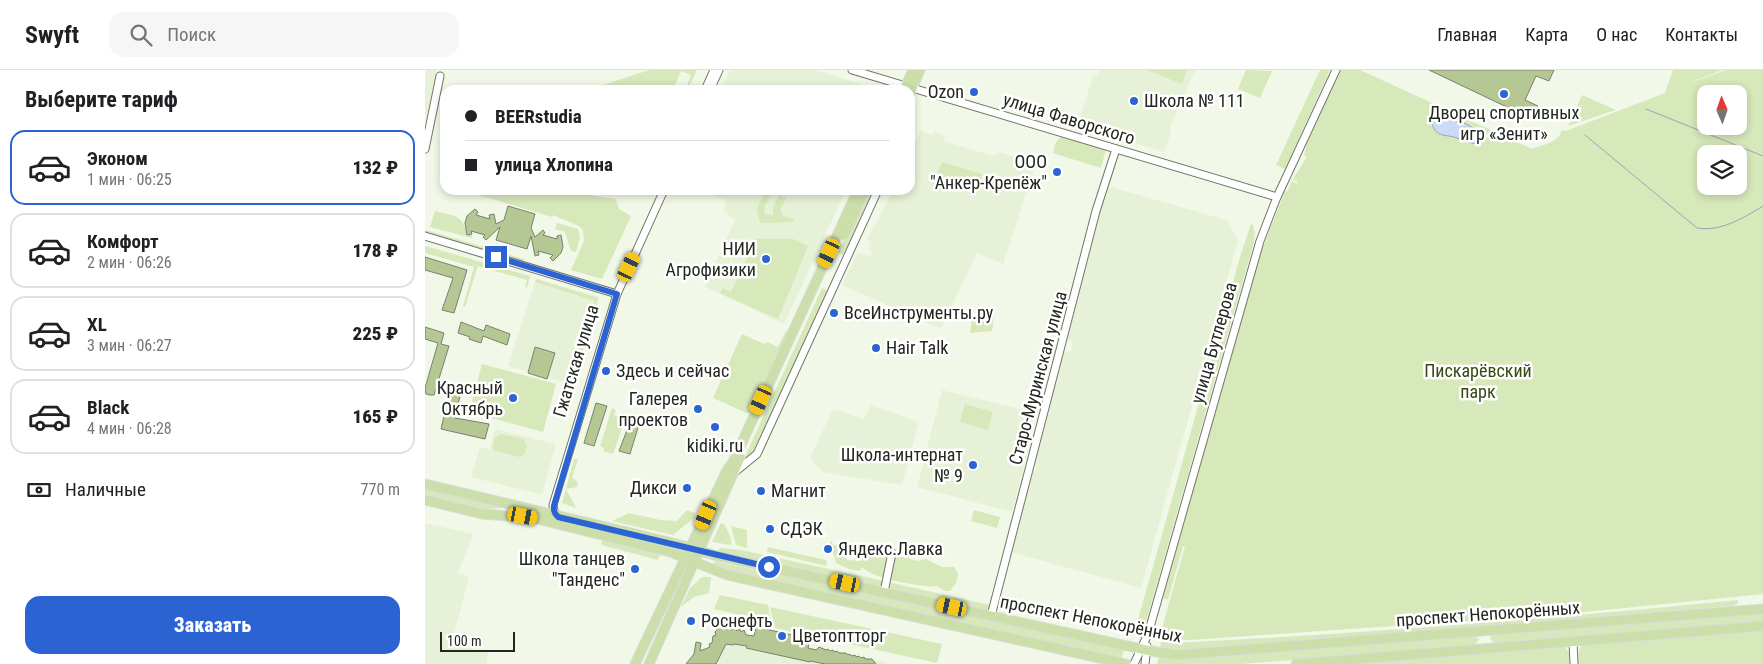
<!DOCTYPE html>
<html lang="ru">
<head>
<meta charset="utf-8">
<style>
  :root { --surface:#fff; --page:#f6f6f6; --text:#202124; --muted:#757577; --line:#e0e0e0; --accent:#2b64d2 }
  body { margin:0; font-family:"Roboto Condensed",sans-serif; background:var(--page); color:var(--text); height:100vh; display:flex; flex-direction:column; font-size:19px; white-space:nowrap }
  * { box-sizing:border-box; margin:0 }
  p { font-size:16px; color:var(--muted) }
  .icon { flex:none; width:28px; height:28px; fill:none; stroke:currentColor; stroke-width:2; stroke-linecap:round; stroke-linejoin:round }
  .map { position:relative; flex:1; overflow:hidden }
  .drawer { display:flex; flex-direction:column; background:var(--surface); width:425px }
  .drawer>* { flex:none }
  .guide { position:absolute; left:15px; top:15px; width:475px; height:110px; border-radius:15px; box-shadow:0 2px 8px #0003; display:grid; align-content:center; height:110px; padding:0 25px; background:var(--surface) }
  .needle { width:32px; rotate:358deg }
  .controls { position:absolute; left:1272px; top:15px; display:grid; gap:10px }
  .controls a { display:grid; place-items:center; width:50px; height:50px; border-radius:10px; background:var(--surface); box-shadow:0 2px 8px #0003; font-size:25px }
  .scale { position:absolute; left:15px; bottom:12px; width:75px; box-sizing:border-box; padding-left:5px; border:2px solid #242620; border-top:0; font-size:14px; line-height:18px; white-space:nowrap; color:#242620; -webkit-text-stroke:4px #fff; paint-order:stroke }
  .end { position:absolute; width:22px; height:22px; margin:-11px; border:6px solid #2b64d2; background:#fff; box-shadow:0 0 0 2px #fff }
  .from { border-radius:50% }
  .car { position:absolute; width:15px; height:30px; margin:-15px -8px; border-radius:6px; box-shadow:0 0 4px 1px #0007; background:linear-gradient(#f5c518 24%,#345 0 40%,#f5c518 0 76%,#345 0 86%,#f5c518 0) }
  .guide b { display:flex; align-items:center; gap:18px; height:48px; font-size:19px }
  .guide b+b { border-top:1px solid var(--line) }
  .guide i { width:12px; height:12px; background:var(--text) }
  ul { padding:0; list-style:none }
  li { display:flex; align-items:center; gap:15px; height:75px; margin:0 10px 8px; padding:0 15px; border:2px solid var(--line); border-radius:15px }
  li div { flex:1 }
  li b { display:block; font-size:19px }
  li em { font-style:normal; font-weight:800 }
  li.current { border-color:var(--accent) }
  li>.icon { width:45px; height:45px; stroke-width:1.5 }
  h2 { padding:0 25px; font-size:22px; line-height:60px }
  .pay { display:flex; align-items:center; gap:12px; height:55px; padding:0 25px; font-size:19px }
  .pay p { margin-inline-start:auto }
  .button { display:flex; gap:10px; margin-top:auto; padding:10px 25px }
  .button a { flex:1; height:58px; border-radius:15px; background:var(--accent); color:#fff; font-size:20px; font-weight:800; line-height:58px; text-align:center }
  header { display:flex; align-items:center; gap:30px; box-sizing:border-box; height:70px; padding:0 25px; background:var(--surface); border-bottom:1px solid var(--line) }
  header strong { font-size:24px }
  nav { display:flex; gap:28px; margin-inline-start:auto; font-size:18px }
  .search { width:350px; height:45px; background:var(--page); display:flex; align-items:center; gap:12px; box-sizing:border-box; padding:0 18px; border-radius:15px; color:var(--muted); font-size:19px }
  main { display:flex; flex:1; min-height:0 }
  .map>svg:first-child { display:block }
</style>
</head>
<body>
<header>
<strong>Swyft</strong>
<div class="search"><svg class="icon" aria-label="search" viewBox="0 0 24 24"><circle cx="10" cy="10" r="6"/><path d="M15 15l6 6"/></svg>Поиск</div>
<nav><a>Главная</a><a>Карта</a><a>О нас</a><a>Контакты</a></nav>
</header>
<main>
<section class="drawer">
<h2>Выберите тариф</h2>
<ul>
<li class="current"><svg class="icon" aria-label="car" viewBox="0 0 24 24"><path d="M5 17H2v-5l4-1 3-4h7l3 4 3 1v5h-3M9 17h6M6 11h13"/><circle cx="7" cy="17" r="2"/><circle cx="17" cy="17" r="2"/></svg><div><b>Эконом</b><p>1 мин · 06:25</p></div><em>132 ₽</em></li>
<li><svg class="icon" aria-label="car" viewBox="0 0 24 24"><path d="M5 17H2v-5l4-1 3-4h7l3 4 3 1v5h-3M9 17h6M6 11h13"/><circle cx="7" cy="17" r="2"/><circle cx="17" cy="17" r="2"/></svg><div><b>Комфорт</b><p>2 мин · 06:26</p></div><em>178 ₽</em></li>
<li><svg class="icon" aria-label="car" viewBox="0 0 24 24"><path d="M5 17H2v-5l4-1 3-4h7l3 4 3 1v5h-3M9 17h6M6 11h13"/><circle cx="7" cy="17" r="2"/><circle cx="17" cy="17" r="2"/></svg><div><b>XL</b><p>3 мин · 06:27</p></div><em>225 ₽</em></li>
<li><svg class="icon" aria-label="car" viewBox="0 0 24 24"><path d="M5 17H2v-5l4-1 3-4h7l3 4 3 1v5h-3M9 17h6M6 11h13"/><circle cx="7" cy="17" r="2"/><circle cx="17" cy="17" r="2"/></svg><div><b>Black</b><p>4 мин · 06:28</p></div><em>165 ₽</em></li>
</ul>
<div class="pay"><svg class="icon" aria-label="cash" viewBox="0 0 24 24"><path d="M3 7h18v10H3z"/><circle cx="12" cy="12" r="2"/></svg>Наличные<p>770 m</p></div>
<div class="button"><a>Заказать</a></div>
</section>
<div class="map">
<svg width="1338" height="594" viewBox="0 0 1338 594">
  <rect width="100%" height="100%" fill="#f1f8e7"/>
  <g fill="#e7f1d8">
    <path d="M0 0H11L0 57Z"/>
    <path d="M305 0H390L442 16 440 20H296Z"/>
    <path d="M674 0H770L745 57 746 62 739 82 653 55 668 6 672 5Z"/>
    <path d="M496 60 507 65 509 61 520 66 518 71 569 86 573 82 611 93 578 194 552 183 516 259 417 215 433 182 445 187 447 181 443 179 446 172 442 170 468 120H485V75L488 77Z"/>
    <path d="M682 116 802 150 813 170 716 518 586 482 607 402H610L611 396 609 394 638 283 645 282 647 277 648 271 642 269Z"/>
    <path d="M285 120H421L359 254 280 217 310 150 298 141 302 131 283 123Z"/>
    <path d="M111 209 174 227 148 315 83 296Z"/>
    <path d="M517 320 610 343 603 371 597 370 595 377 603 380 587 442 492 417Z"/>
    <path d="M446 335 494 352 477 415 398 402 385 388 408 339 439 349Z"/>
    <path d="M70 359 131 374 117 425 46 407 55 377 65 379Z"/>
    <path d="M0 453 48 464 33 503 44 507 26 574 63 583 61 591 63 594H0Z"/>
    <path d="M294 557 315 559 316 561 319 560 321 565 391 580 394 577 396 579 399 578 401 580 403 579 405 581 408 580 410 582H417L419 584 421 583 423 585 425 584 428 586 430 585 431 587 434 586 436 588 439 587 440 589 443 588 444 590 447 589 449 591 452 590 453 592 456 591 466 594H275Z"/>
  </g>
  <g fill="#d7e8bb" fill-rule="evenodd">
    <path d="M224 0H272L264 16 262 15 266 5 256 1 250 15 261 20H163Z"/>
    <path d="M722 0H762L757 14Z"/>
    <path d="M821 0 847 1 835 28 813 19Z"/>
    <path d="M895 0H905L860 99 851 95Z"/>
    <path d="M916 0H935L1107 79C1117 75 1136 72 1136 60L1141 61 1240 23 1248 0H1297L1256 16 1301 0H1338V524L1140 544 765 570 734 569 760 476H758L743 530 738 528 833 190 860 121 862 122 867 111 872 114 873 112 868 109 882 87 879 86 882 73ZM1281 24H1314V56H1281ZM1281 84H1314V116H1281Z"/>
    <path d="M1157 25 1191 40 1143 56Z"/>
    <path d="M636 67 681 79 676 98 628 83 631 72Z"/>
    <path d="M517 92 557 104 553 121 551 122 510 108Z"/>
    <path d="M37 120H53L60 122 61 120H128L191 129 194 139 206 146 177 209 146 200 159 171 158 160 154 156 128 145 127 147Z"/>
    <path d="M340 120 348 121 340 136 339 144 348 145V137L354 125 361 128 355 140 358 146 368 149 369 152 335 153 332 139Z"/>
    <path d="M442 120H451L421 184 417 185 413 183Z"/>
    <path d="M10 141C29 146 38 144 42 165L47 164V168L5 157Z"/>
    <path d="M132 153 153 159 155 167 151 182 146 181 140 162 130 159Z"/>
    <path d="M826 154 829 156 828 160 830 161 829 172 717 566 709 564 815 187Z"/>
    <path d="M1 160 99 189 98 192 0 162Z"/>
    <path d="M327 169H368L383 176 353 249 295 223 297 218 306 222 322 187 314 182Z"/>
    <path d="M0 176 105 206 102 218 100 217 102 210 53 196 40 237 38 236 49 197 0 183Z"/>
    <path d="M111 209 173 228 157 283 153 282 158 273 170 231 110 212Z"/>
    <path d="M397 218 404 221 329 382 318 391Z"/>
    <path d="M569 247 567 261 545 263 547 249Z"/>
    <path d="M361 261 364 263 327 343H322L288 328 317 264 339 274 342 272 353 277Z"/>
    <path d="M57 294 131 314 118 362 44 342Z"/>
    <path d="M540 334 568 342 563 360 535 352Z"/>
    <path d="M187 338 191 340 189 345 196 347 198 342 202 344 188 384 178 381 179 378 175 376Z"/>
    <path d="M76 364 98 369 102 376 100 384 94 387 68 380 69 368Z"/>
    <path d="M149 389H153L147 408 153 412 152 417 141 419 151 438 137 433Z"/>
    <path d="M0 418 76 437V438L55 440 0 427Z"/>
    <path d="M262 440 270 443V447L248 465 187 451 204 443 235 450 252 451Z"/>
    <path d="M549 440 575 447 572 458 546 451Z"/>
    <path d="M296 453 299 454C302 460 308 469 306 475L287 472Z"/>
    <path d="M306 456 322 460V478L311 475Z"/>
    <path d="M177 470 235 485 233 490 176 475Z"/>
    <path d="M406 470 408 475H413L417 471 422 476 420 486 422 490 436 491V480L444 477 454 482 463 483 468 490 472 485 492 491 501 489 517 497H529L533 504 531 513 525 521H520L512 516C499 518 445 508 437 497L435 501 424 499 411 493 408 482 404 478Z"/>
    <path d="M343 477 401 490 402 496 342 482Z"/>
    <path d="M295 478 316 480 459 511 458 518 292 481Z"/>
    <path d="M289 491 335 501 361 504 699 580 696 589 314 504 288 495Z"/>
    <path d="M277 507H286L284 523 269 527 256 537 265 518Z"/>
    <path d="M463 512 565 535 564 541 462 519Z"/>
    <path d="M295 525 343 535 346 552 289 539Z"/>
    <path d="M1313 530V533L1307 536 769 580 735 579 736 572 752 573C939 563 1126 549 1313 530Z"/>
    <path d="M345 537 517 574 512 593 350 558Z"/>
    <path d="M1338 542V552L1070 573 1065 569 1067 564Z"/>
    <path d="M1338 560V594H1153L1154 580 1158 575Z"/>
    <path d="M1048 565 1054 569 1050 575 816 594H732L734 587 766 589Z"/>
    <path d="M1139 576 1145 584 1144 594H919Z"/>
  </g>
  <path fill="#cadaf7" stroke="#98a4b6" d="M1017 47 1039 53 1059 64V67L1052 74C1044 73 1039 70 1032 68 1021 64 1010 68 1007 53L1010 49Z"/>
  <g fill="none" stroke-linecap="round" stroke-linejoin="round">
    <g stroke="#98a4b6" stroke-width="1">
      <path d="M1221 39 1338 86"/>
      <path d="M1160 65 1272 158C1296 162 1318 148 1338 136"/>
    </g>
  </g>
  <g fill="#b5c894" stroke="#7a8070">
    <path d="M1004 0H1129L1124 11 1111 6 1100 30 1113 36 1107 49Z"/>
    <path d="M83 136 110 144 106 158 110 167 118 160 120 163 118 165 132 169V166L136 165 138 177 136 183 128 191 125 188 128 185 113 181 114 185 110 186 106 166 102 179 71 170 75 157 61 170 58 167 60 165 46 161 47 164 42 165 40 153 42 146 50 139 53 142 51 145 65 149 64 145 69 144 71 154 79 150Z"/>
    <path d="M0 187 42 200 29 243 17 240 28 208 0 200Z"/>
    <path d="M36 252 59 261 61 255 85 264 82 275 58 266 56 273 44 269 45 267 33 263Z"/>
    <path d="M0 257 19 263 16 274 24 276 9 325H5L1 324 0 318 13 273 0 269Z"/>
    <path d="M110 277 130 283 122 309 103 303Z"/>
    <path d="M25 320 36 322 30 348 64 354 60 369 16 359Z"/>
    <path d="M171 333 182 336 169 376 159 373Z"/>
    <path d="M204 348 215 351 205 384 194 381 204 355H202Z"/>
    <path d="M301 556 307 560 310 558 312 561 315 559 316 562 319 560 321 565 329 566 331 557 385 569 383 578 391 580 394 577 401 580 403 579 405 581 408 580 409 582 412 581 414 583H421L423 585 425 584 427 586 430 585 431 587 434 586 436 588 439 587 440 589H447L451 594H400L385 591V592L321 578 322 576 309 574 308 575 301 574 291 594H261L269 584 271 572 276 573 275 581 285 577 284 574 287 573 288 566 291 565 290 562 294 557Z"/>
  </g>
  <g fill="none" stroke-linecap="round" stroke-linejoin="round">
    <defs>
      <g id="minor">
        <path d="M427 0 852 127"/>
        <path d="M280 20 289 0"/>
        <path d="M285 20 294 0"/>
        <path d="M0 79 15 6"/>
        <path d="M0 166 192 224"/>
        <path d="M310 402 332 384 453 120"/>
        <path d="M133 446 129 441 128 435 192 224 239 120"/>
        <path d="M459 522 467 483"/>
        <path d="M566 546 671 141 691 79"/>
        <path d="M1148 571 1149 594"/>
        <path d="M709 594 723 564 835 171 852 127 911 0"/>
        <path d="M720 594 722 576"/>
      </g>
      <g id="major">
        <path d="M479 20 488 0"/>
        <path d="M485 23 495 0"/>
        <path d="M419 165 440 120"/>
        <path d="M0 414 248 473 289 485 721 580 751 585 1338 539"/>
        <path d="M0 430 57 444 108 448 245 482 302 505 701 594"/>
        <path d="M210 594 302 400 308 392 433 120"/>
        <path d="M224 594 315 388"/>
        <path d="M871 594 1338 556"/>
      </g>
    </defs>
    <use href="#minor" stroke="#707667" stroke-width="9"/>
    <use href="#major" stroke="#dcdcdb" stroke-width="11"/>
    <use href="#minor" stroke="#fff" stroke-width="7"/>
    <use href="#major" stroke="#ccdeaa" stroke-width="9"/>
  </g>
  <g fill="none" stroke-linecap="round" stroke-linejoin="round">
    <path stroke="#2b64d2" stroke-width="6" d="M71 187 192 224 130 432C128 438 128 442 133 447L344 497"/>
  </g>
  <g fill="#2b64d2" stroke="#fff" stroke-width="2">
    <circle cx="549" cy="22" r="5"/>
    <circle cx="1079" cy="24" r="5"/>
    <circle cx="709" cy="31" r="5"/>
    <circle cx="632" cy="102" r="5"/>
    <circle cx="341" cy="189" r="5"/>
    <circle cx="409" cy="243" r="5"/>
    <circle cx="451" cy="278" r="5"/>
    <circle cx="181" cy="301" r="5"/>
    <circle cx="88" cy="328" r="5"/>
    <circle cx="273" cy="339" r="5"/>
    <circle cx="290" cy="357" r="5"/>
    <circle cx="548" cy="395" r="5"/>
    <circle cx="262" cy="418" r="5"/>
    <circle cx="336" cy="421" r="5"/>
    <circle cx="345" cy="459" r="5"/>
    <circle cx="403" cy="479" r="5"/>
    <circle cx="210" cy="499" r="5"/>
    <circle cx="266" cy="551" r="5"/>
    <circle cx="357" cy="566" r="5"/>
  </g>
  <g text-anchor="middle" stroke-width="5" stroke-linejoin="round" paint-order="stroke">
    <g font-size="18" fill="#242620" stroke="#fff" text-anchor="start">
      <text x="539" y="28" text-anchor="end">Ozon</text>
      <text x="719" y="37">Школа № 111</text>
      <text x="1079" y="49" text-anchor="middle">Дворец спортивных<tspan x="1079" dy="21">игр «Зенит»</tspan></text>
      <text x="622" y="98" text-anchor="end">ООО<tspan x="622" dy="21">"Анкер-Крепёж"</tspan></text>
      <text x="331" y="185" text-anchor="end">НИИ<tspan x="331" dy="21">Агрофизики</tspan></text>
      <text x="419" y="249">ВсеИнструменты.ру</text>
      <text x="461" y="284">Hair Talk</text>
      <text x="191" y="307">Здесь и сейчас</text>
      <text x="78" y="324" text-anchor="end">Красный<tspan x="78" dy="21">Октябрь</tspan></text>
      <text x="263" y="335" text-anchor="end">Галерея<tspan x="263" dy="21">проектов</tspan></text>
      <text x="290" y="382" text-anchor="middle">kidiki.ru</text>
      <text x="538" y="391" text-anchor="end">Школа-интернат<tspan x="538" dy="21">№ 9</tspan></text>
      <text x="252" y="424" text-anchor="end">Дикси</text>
      <text x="346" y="427">Магнит</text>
      <text x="355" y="465">СДЭК</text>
      <text x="413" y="485">Яндекс.Лавка</text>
      <text x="200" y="495" text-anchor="end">Школа танцев<tspan x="200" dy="21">"Танденс"</tspan></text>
      <text x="276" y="557">Роснефть</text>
      <text x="367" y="572">Цветоптторг</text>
    </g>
    <g font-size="18" fill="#242620" stroke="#fff">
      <text transform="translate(644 49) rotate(17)" y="6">улица Фаворского</text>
      <text transform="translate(789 273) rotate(-74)" y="6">улица Бутлерова</text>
      <text transform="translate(151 291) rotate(-73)" y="6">Гжатская улица</text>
      <text transform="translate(613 308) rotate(-75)" y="6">Старо-Муринская улица</text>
      <text transform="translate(1063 544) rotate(-4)" y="6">проспект Непокорённых</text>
      <text transform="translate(666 549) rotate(11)" y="6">проспект Непокорённых</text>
    </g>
    <g font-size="18" fill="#38490f" stroke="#fff">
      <text x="1053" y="307">Пискарёвский<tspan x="1053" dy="21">парк</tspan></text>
    </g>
  </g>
</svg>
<div class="controls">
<a><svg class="needle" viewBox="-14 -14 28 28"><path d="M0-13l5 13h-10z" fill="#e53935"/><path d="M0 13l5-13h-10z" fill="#757577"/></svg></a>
<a><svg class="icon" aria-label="layers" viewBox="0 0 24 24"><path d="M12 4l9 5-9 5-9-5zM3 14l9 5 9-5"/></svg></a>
</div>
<div class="scale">100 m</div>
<i class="end from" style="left:344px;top:497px"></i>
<i class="end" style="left:71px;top:187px"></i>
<i class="car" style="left:404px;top:183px;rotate:205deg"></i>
<i class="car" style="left:204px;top:197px;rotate:25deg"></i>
<i class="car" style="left:336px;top:330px;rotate:204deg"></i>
<i class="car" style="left:281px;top:445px;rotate:203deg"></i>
<i class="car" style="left:98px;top:446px;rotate:101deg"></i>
<i class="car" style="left:420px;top:513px;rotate:282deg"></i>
<i class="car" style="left:527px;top:537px;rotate:282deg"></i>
<div class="guide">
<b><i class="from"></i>BEERstudia</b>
<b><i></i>улица Хлопина</b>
</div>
</div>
</main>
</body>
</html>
